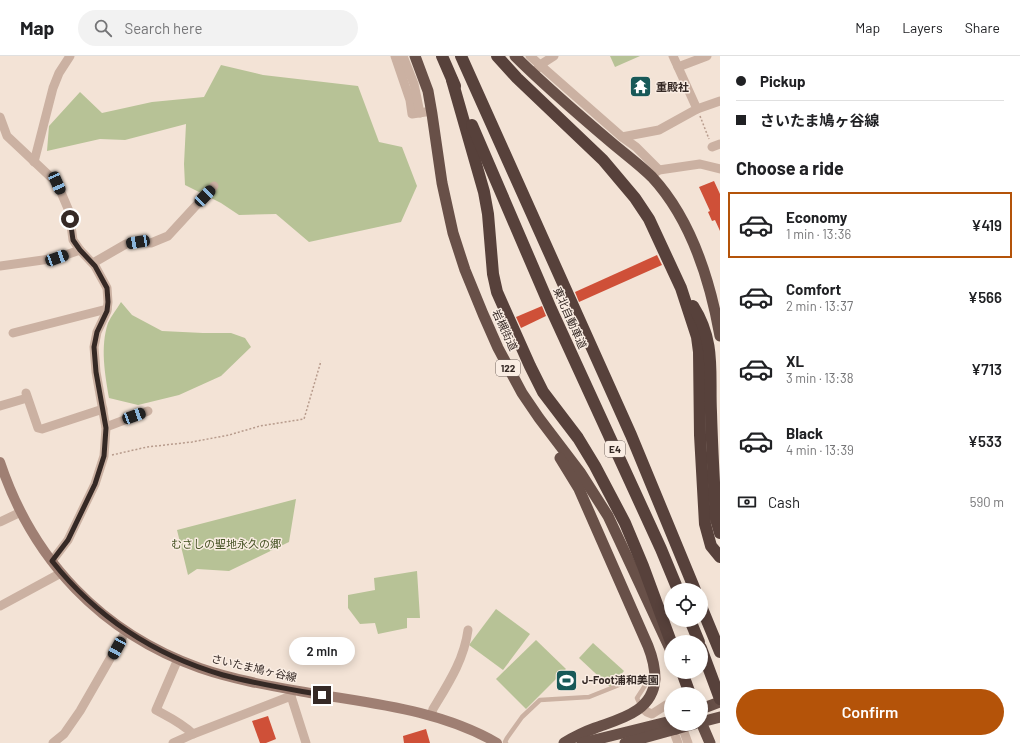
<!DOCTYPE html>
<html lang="en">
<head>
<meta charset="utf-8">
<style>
  :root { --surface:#fff; --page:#f2f2f2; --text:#202124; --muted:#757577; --line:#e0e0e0; --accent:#b45309 }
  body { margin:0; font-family:Barlow,"Noto Sans JP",sans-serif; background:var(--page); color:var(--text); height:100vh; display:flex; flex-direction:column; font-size:15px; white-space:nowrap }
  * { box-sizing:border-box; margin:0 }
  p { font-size:13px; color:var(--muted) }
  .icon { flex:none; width:22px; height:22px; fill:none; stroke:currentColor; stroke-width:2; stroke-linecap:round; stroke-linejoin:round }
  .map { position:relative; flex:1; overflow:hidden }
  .details { display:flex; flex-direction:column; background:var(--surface); width:300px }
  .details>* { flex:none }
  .guide { display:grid; align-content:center; height:88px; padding:0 16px; background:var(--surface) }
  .tools { position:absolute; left:664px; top:527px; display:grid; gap:8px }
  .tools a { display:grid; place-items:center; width:44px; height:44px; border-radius:50%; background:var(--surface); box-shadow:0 2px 10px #0003; font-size:20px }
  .end { position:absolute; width:18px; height:18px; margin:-9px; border:5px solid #352925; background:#fff; box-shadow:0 0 0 2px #fff }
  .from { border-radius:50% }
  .bubble { position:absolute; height:28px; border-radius:14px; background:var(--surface); box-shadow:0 2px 10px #0003; font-size:13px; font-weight:600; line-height:28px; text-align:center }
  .car { position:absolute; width:12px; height:24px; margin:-12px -6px; border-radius:5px; box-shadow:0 0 3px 1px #0007; background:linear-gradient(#222 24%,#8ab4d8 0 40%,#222 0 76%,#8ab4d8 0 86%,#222 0) }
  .guide b { display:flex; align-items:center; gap:14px; height:38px; font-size:15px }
  .guide b+b { border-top:1px solid var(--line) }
  .guide i { width:10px; height:10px; background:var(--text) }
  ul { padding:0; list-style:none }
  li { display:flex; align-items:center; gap:12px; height:66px; margin:0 8px 6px; padding:0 8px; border:2px solid transparent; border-radius:0px }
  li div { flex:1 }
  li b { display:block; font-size:15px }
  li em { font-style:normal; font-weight:600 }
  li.on { border-color:var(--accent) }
  li>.icon { width:36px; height:36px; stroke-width:1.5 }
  h2 { padding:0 16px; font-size:18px; line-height:48px }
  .pay { display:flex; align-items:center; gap:10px; height:44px; padding:0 16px; font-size:15px }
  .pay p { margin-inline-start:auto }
  .button { display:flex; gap:8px; margin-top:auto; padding:8px 16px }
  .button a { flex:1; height:46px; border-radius:24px; background:var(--accent); color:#fff; font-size:16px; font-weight:600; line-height:46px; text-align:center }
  header { display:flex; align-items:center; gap:24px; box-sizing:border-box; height:56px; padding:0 20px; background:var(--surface); border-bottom:1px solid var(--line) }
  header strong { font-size:19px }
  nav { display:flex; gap:22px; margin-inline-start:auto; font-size:14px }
  .search { width:280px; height:36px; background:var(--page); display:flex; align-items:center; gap:10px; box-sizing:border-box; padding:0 14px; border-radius:22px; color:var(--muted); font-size:15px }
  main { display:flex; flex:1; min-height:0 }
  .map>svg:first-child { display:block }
</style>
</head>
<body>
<header>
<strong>Map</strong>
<div class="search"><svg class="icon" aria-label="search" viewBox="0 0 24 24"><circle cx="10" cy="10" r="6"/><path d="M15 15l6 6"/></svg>Search here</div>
<nav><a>Map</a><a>Layers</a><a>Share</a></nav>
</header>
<main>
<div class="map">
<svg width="720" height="687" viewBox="0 0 720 687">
  <rect width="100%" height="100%" fill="#f3e3d6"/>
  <g fill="#b7c296">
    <path d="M610 0H640L615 11Z"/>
    <path d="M221 9 263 19 358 30 379 86 402 91 417 130 401 166 309 186 276 158 239 159 221 147 185 129 184 108 186 68 125 84 100 83 47 95 49 70 80 36 102 57 152 46 204 41Z"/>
    <path d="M121 246 132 259 162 275 203 277H231L245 282 251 291 221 320 179 339 138 349 109 342C105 318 100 291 108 267 111 260 117 253 121 246Z"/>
    <path d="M296 443 289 486 229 515 197 513 188 519 177 474Z"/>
    <path d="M417 515 420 562H407V572L378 578 375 567 360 568 348 552V539L375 534 374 522Z"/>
    <path d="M496 553 530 578 503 614 469 589Z"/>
    <path d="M536 584 566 613 526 653 496 623Z"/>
    <path d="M593 587 624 615 610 631 579 602Z"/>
  </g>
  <g fill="#cf5038">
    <path d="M714 125 720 138V175L715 164 712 165 708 156 710 155 699 131Z"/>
    <path d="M657 199 662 209 579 246 575 236Z"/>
    <path d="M542 250 546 260 521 272 516 261Z"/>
    <path d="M268 660 276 683 266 687H260L252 665Z"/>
    <path d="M426 673 430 687H404L403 680Z"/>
  </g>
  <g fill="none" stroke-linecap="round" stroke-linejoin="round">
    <g stroke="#b79b8c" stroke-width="1.5" stroke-dasharray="2 2" stroke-linecap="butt">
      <path d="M700 60 709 83"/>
      <path d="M112 399 147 391 192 386 229 379 260 370 304 363 321 305"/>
    </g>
    <path stroke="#cbb1a2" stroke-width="4.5" d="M506 687 505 686 507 682 522 661 540 644 589 641 639 621 646 628 637 642 641 651"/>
    <g stroke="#cbb1a2" stroke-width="9">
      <path d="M395 0 410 44 412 58 432 55"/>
      <path d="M403 0 414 28 420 57"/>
      <path d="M530 0 540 9 537 13"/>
      <path d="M554 0 540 9 622 81 636 91 659 114"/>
      <path d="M678 11 707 0"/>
      <path d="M697 53 720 45"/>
      <path d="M0 61 7 80 57 127 69 155 73 184 80 194 95 210 107 232 108 246 107 255 97 276 94 291 96 316 106 372 104 400 95 428 68 484 52 505"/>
      <path d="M622 81 659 74 697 53 673 0"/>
      <path d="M712 91 720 88"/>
      <path d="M34 106 53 32 59 17 70 0"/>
      <path d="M655 117 659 114 700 108 720 113"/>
      <path d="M93 207 126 188 138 186 151 187 168 180 214 130"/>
      <path d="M0 210 57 202 80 194"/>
      <path d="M13 277 107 253"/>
      <path d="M26 337 38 372 42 373 103 353"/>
      <path d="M0 350 27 342"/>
      <path d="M106 371 148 355"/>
      <path d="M0 466 21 456"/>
      <path d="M0 550 61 517"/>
      <path d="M178 603 156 654C169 661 182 667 193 678"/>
      <path d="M291 635V640L306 687"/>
      <path d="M641 651 647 656 652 658 666 649 671 648"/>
      <path d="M431 660 433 653C448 628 464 604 468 574"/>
      <path d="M681 668 688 687"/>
      <path d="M673 674 678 687"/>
      <path d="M53 687 64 678 80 655 126 575"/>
      <path d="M173 687 193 678 291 640"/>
    </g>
    <path stroke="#9f7f73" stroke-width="10" d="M0 406C33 505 102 577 200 612 238 625 277 631 316 638 377 648 442 655 497 687"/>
    <g stroke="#685048" stroke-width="11">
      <path d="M415 0 428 35 432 58 442 127 453 177 465 214 483 258 498 292 522 337 539 362 580 416 608 460 671 595"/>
      <path d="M515 0C546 31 579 59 612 87 625 98 640 109 652 121 691 163 710 224 720 280"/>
      <path d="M560 402 579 433 648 590C652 600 655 611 655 623 653 656 619 663 595 672 584 676 574 681 564 687"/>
      <path d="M701 653 720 646"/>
      <path d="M701 666 710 687"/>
      <path d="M582 687 671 665"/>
      <path d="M625 687 676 673"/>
    </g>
    <g stroke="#57413b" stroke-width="12">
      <path d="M442 0 455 30"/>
      <path d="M461 0 631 379 695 534"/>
      <path d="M497 0 517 22 603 104 635 142 649 163 681 232 697 281 699 296 700 379 705 468 711 490 720 501"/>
      <path d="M452 24 484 136 488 158 493 218 497 236 530 310 543 336 578 382 595 410 625 467 643 510 671 586"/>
      <path d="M472 69 551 253 661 493 678 534"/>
      <path d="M693 250C716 286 709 317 711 356 712 392 714 428 716 463L720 477"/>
      <path d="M701 550 720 596"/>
      <path d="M690 564 699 586"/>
      <path d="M701 592 720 643"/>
      <path d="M682 616 690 638"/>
    </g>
    <g stroke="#685048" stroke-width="11">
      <path d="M701 666 720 661"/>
      <path d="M676 673 694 668"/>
    </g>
  </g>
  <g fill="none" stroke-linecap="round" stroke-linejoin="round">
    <path stroke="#352925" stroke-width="5" d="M70 163 73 184 80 194 95 210 107 232 108 246 107 255 97 276 94 291 96 316 106 372 104 400 95 428 68 484 52 505C97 562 154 599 223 619 256 628 289 633 322 639"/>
  </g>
  <defs>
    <symbol id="temple-square" viewBox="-11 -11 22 22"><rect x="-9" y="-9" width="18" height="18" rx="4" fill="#185958" stroke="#faede3"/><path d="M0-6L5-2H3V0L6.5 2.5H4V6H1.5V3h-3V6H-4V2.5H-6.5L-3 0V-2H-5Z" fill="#fff"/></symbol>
    <symbol id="stadium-square" viewBox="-11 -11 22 22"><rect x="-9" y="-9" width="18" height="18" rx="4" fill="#185958" stroke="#faede3"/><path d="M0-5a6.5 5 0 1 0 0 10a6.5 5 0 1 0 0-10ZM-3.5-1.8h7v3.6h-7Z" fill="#fff"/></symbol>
  </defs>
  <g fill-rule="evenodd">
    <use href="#temple-square" x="628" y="18" width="25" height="25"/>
    <use href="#stadium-square" x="554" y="612" width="25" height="25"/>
  </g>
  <g text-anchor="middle" stroke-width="3" stroke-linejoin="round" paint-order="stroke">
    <g fill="#faede3" stroke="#70645e" stroke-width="1">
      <rect x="496" y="304" width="24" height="16" rx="3"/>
      <rect x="605" y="385" width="20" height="16" rx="3"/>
    </g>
    <g font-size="10" font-weight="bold" fill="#352925">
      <text x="508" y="316">122</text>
      <text x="615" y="397">E4</text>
    </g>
    <g font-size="11" font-weight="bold" fill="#352925" stroke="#faede3" text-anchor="start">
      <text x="656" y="35">重殿社</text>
      <text x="582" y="628">J-Foot浦和美園</text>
    </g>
    <g font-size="11" fill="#352925" stroke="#faede3">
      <text transform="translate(570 262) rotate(66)" y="4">東北自動車道</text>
      <text transform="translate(505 274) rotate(65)" y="4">岩槻街道</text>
      <text transform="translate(254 612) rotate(13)" y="4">さいたま鳩ヶ谷線</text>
    </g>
    <g font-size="11" fill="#485527" stroke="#faede3">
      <text x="226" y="492">むさしの聖地永久の郷</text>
    </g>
  </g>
</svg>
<div class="tools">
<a><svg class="icon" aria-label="locate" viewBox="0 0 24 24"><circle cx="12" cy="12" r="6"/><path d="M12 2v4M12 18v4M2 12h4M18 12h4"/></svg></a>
<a>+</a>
<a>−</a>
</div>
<i class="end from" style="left:70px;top:163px"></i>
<i class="end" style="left:322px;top:639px"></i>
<div class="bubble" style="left:289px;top:581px;width:66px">2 min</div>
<i class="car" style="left:57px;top:127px;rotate:156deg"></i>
<i class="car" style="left:205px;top:140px;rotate:44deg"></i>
<i class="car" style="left:138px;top:186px;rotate:260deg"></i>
<i class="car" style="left:57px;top:202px;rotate:70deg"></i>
<i class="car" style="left:134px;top:360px;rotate:70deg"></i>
<i class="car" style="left:117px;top:592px;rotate:209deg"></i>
</div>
<section class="details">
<div class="guide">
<b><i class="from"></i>Pickup</b>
<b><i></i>さいたま鳩ヶ谷線</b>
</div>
<h2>Choose a ride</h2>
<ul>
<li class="on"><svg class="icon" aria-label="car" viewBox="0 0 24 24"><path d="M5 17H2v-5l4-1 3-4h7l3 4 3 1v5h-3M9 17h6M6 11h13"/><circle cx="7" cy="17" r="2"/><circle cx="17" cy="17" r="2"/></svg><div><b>Economy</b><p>1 min · 13:36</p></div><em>¥419</em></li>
<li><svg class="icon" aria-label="car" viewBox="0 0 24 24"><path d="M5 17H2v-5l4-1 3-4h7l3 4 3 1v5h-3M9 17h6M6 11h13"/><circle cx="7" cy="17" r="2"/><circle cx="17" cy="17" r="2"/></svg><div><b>Comfort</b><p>2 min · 13:37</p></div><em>¥566</em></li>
<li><svg class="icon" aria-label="car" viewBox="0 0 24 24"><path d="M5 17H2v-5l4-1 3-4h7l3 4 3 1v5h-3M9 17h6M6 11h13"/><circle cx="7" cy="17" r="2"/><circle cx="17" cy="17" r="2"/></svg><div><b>XL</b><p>3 min · 13:38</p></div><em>¥713</em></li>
<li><svg class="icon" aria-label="car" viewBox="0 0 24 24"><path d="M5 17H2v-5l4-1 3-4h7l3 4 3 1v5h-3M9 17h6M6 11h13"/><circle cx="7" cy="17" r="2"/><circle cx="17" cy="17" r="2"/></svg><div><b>Black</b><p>4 min · 13:39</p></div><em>¥533</em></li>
</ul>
<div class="pay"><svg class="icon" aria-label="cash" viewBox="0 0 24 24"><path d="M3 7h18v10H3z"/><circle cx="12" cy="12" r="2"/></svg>Cash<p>590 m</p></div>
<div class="button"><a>Confirm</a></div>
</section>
</main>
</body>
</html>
